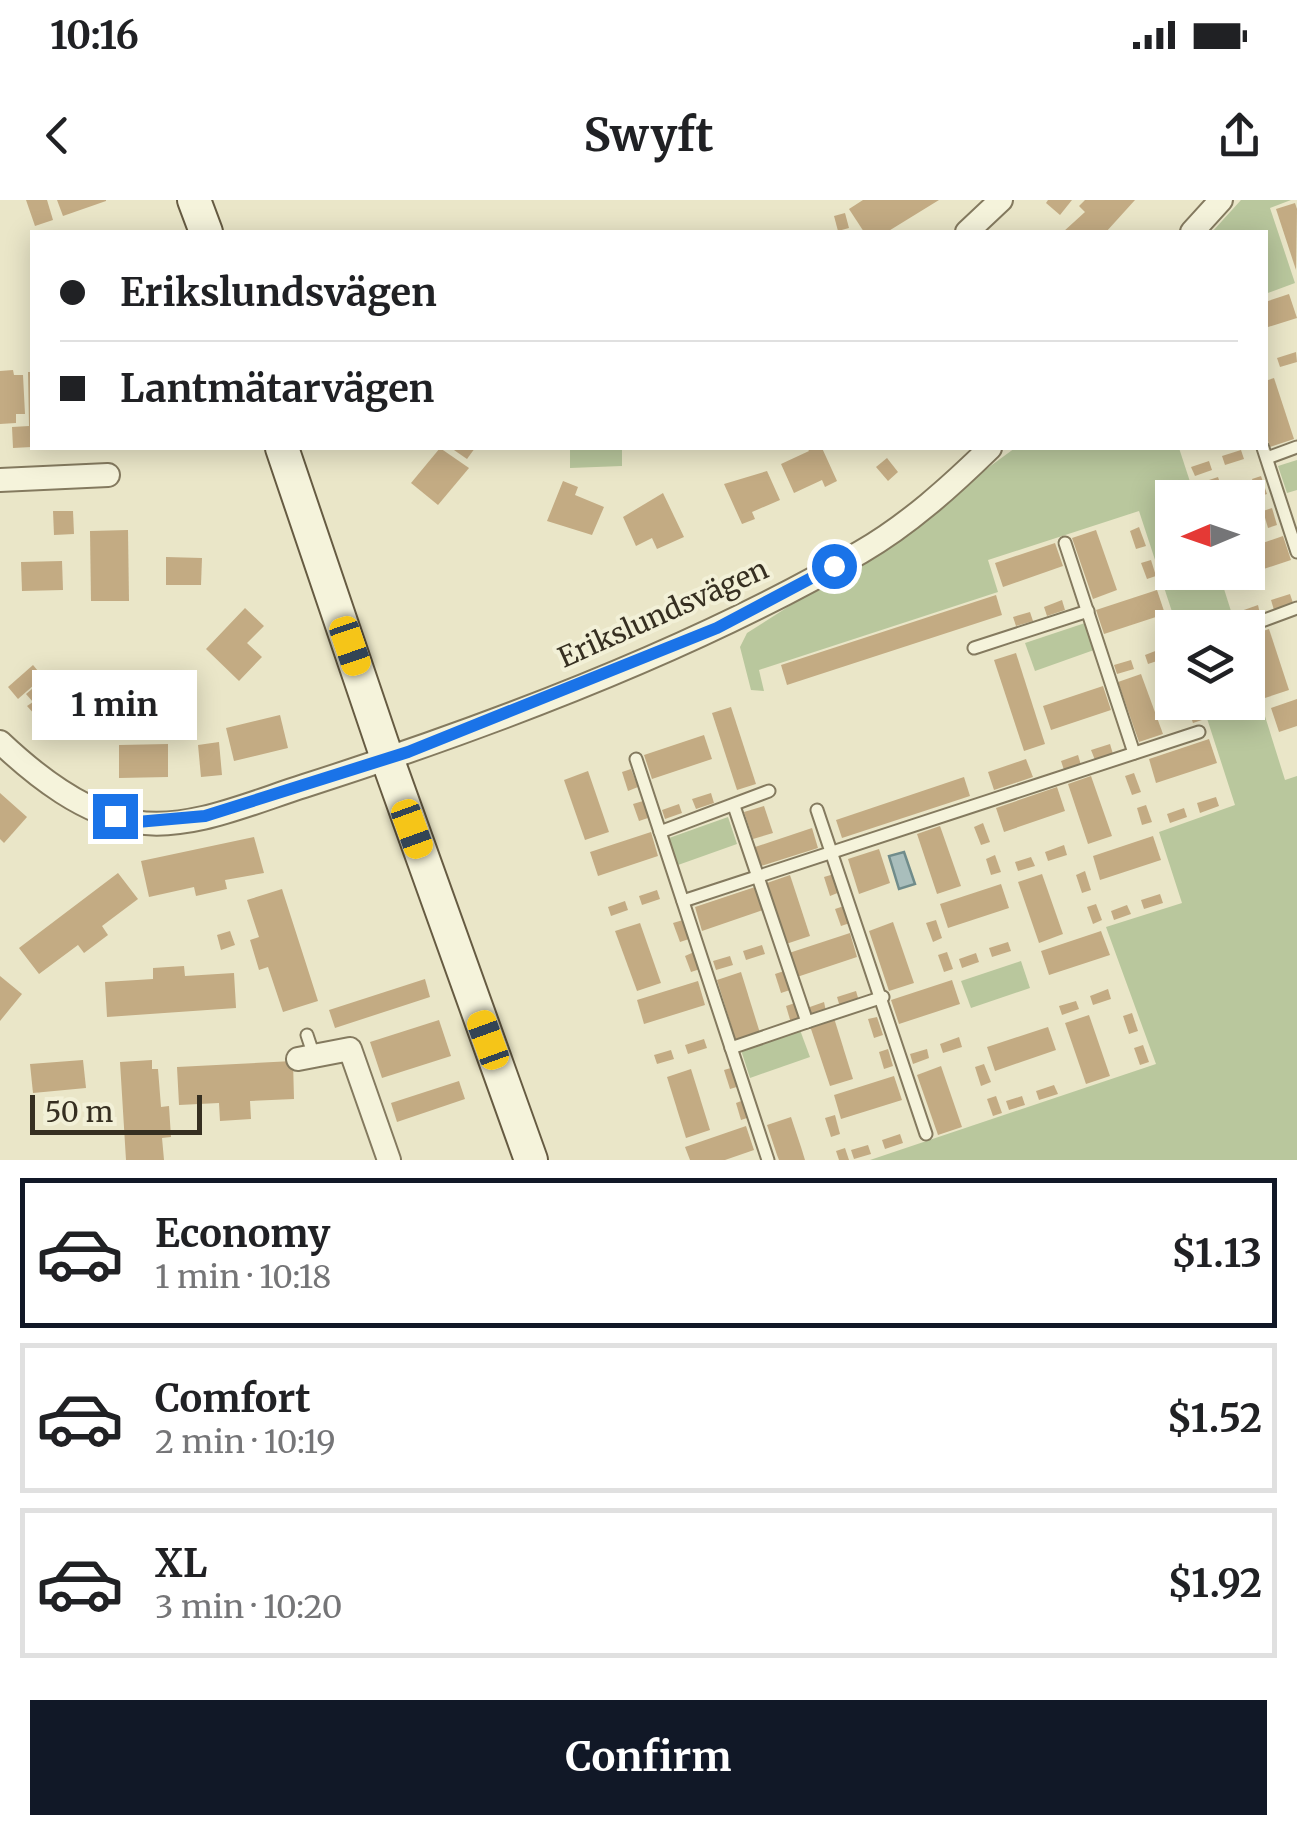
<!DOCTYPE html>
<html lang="en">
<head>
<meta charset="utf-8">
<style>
  :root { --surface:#fff; --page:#f6f6f6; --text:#202124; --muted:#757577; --line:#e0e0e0; --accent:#111827 }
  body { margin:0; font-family:Merriweather,serif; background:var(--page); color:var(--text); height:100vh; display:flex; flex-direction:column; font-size:38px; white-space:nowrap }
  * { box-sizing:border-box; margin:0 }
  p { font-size:32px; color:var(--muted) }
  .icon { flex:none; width:55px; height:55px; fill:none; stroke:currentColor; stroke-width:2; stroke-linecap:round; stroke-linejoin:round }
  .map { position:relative; height:960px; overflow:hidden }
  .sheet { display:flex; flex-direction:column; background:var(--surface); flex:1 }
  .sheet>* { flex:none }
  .guide { position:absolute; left:30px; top:30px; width:1238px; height:220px; border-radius:0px; box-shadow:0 5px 25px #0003; display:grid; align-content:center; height:220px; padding:0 30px; background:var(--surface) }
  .needle { width:65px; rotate:268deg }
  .tools { position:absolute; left:1155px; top:280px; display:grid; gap:20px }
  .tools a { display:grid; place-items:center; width:110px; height:110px; border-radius:0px; background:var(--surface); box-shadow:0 5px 25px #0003; font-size:50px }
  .scale { position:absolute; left:30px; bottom:25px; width:172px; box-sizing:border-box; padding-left:10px; border:5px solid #362f21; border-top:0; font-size:28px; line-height:35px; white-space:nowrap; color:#362f21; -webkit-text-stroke:8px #f2f0d7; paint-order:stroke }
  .end { position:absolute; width:45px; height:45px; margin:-22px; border:12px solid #1a73e8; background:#fff; box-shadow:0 0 0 5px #fff }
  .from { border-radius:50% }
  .bubble { position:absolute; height:70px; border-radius:0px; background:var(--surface); box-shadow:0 5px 25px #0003; font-size:32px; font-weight:700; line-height:70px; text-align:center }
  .car { position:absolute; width:30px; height:60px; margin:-30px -15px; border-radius:12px; box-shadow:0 0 8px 2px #0007; background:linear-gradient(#f5c518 24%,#345 0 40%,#f5c518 0 76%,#345 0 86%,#f5c518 0) }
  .guide b { display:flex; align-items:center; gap:35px; height:95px; font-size:38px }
  .guide b+b { border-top:2px solid var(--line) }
  .guide i { width:25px; height:25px; background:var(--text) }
  ul { padding:18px 0 0; list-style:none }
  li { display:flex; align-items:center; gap:30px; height:150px; margin:0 20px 15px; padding:0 10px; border:5px solid var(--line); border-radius:0px }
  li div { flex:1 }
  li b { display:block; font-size:38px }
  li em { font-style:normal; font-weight:700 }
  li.current { border-color:var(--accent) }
  li>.icon { width:90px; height:90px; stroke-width:1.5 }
  .button { display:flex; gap:20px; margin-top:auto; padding:20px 30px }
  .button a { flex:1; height:115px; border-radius:0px; background:var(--accent); color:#fff; font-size:40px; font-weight:700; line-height:115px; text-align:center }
  .status { display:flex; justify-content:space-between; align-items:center; height:70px; padding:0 50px; background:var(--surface); direction:ltr }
  .status svg { height:28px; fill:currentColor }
  header { display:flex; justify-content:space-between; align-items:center; height:130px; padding:0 30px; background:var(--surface); font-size:45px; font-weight:700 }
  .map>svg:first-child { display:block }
</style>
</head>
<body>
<div class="status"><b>10:16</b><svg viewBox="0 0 49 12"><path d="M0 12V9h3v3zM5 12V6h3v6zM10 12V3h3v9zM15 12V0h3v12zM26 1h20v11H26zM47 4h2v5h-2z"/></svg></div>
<header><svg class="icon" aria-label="back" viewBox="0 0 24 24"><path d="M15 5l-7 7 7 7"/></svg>Swyft<svg class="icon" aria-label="share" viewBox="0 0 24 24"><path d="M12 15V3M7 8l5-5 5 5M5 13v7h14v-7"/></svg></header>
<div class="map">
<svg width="1297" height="960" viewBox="0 0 1297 960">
  <rect width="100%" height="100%" fill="#eae6c8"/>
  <g fill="#b9c79d">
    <path d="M1241 0H1291L1270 8 1295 83 1265 94V32H1212Z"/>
    <path d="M570 248H622V266L570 268Z"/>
    <path d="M1015 248H1179L1195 297 1172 298V372L1219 373 1236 427H1177L1139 311 988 360 998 392 759 470 764 491 751 490 740 447 747 433 869 355Z"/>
    <path d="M1297 260V290L1287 293 1278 266Z"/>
    <path d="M1085 423 1094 450 1035 471 1025 443Z"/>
    <path d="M1248 462 1285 580 1297 576V960H870L1156 864 1106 727 1182 703 1159 632 1235 605 1202 503 1248 502Z"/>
    <path d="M728 617 737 644 678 665 669 638Z"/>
    <path d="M1021 761 1030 788 971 808 961 781Z"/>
    <path d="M800 830 810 857 750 878 741 850Z"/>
  </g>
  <path fill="#a9bebc" stroke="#708c8b" stroke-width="2.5" d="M904 652 915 684 899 689 889 656Z"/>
  <g fill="#c3ab83">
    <path d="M26 0H47L53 20 35 26Z"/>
    <path d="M57 0H106V1L63 16Z"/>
    <path d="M863 0H939L887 32H864L849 9Z"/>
    <path d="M1048 0H1072L1060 15 1046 3Z"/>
    <path d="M1085 0H1135L1106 32H1063L1085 12 1079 6Z"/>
    <path d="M1295 3 1297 9 1296 70 1276 9Z"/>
    <path d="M845 13 849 28 838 31 834 16Z"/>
    <path d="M1289 94 1297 118 1265 128V102Z"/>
    <path d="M1296 152 1297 162 1280 167 1277 158Z"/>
    <path d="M13 170 14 175H23L25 214H16V223L0 224V171Z"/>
    <path d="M28 172H32V247L13 248 12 227 29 226Z"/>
    <path d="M1274 178 1294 239 1270 247 1265 232V181Z"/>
    <path d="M440 248 469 268 438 305 411 283Z"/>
    <path d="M451 248H475L467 259Z"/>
    <path d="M807 248H822L837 281 825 287 822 280 794 293 781 264 809 251Z"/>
    <path d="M1241 250 1244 259 1225 265 1222 256Z"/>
    <path d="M887 258 898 272 888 281 876 267Z"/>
    <path d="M1209 261 1212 270 1195 276 1191 267Z"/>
    <path d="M767 271 780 300 752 312 755 319 742 324 724 284Z"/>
    <path d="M1261 276 1267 294 1258 297 1252 279Z"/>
    <path d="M1218 277 1225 298H1198L1194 285Z"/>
    <path d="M563 281 578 287 575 295 604 307 592 335 547 321Z"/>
    <path d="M663 293 684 337 657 349 652 338 636 346 623 317Z"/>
    <path d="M1272 308 1277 325 1268 328 1263 311Z"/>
    <path d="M53 311H73L74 334 54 335Z"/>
    <path d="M1139 327 1146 346 1136 349 1130 331Z"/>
    <path d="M128 330 129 401H91L90 331Z"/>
    <path d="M1096 330 1117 390 1093 399 1072 338Z"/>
    <path d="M1283 336 1291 360 1230 380 1228 372H1248V348Z"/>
    <path d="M1055 343 1063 366 1003 387 995 363Z"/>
    <path d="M166 357 202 358 201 385H166Z"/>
    <path d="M1151 360 1156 376 1147 379 1141 363Z"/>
    <path d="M62 361 63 390 22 391 21 362Z"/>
    <path d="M1157 390 1165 414 1104 434 1096 410Z"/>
    <path d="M1290 394 1293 403 1274 410 1271 400Z"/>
    <path d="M996 395 1002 415 787 485 781 465Z"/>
    <path d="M1062 400 1065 410 1047 416 1044 407Z"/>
    <path d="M1258 405 1260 414 1244 420 1241 411Z"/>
    <path d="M245 408 264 426 247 443 262 457 239 481 206 449Z"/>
    <path d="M1030 412 1033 421 1016 426 1013 417Z"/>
    <path d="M1269 429 1289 490 1265 498 1248 436Z"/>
    <path d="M1163 448 1166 458 1148 464 1145 455Z"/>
    <path d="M1016 453 1045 544 1024 551 994 460Z"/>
    <path d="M1131 460 1134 469 1117 474 1114 465Z"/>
    <path d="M33 465 43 477 18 499 8 487Z"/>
    <path d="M51 473 88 516 63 537 51 523 46 527 27 506 33 502 26 494Z"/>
    <path d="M1141 474 1163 534 1139 542 1118 482Z"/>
    <path d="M1103 486 1111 510 1051 530 1043 506Z"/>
    <path d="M180 497V507H162V498Z"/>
    <path d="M1297 499V526L1279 532 1271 508Z"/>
    <path d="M1196 503 1202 520 1193 523 1187 506Z"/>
    <path d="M731 507 756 584 737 590 712 513Z"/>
    <path d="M130 511 132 539 107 540 106 512Z"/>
    <path d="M280 515 288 548 234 561 226 528Z"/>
    <path d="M704 535 712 559 652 579 644 555Z"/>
    <path d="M1209 539 1217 563 1156 583 1149 559Z"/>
    <path d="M219 542 222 575 201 577 198 545Z"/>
    <path d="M168 544V577L119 578V545Z"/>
    <path d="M1110 544 1113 554 1095 560 1091 550Z"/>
    <path d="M1078 555 1081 565 1064 570 1061 561Z"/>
    <path d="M1026 559 1033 577 994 590 988 572Z"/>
    <path d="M631 569 638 587 628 591 622 572Z"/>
    <path d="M588 571 609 632 585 640 564 580Z"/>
    <path d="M1134 573 1141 592 1132 595 1125 576Z"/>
    <path d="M1091 576 1112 636 1088 644 1068 584Z"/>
    <path d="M964 577 970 596 842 638 836 620Z"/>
    <path d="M1057 587 1065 611 1004 632 996 608Z"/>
    <path d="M0 593 27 617 4 643 0 639Z"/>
    <path d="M711 593 714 603 696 609 692 599Z"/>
    <path d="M1216 597 1219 606 1200 613 1197 603Z"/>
    <path d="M643 601 648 618 639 621 633 604Z"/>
    <path d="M679 604 682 613 665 619 662 610Z"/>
    <path d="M1146 605 1152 622 1142 625 1137 608Z"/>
    <path d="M764 606 773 633 753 639 744 612Z"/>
    <path d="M1184 608 1187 617 1170 623 1167 614Z"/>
    <path d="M983 623 990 642 981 645 974 627Z"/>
    <path d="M940 626 961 686 937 694 917 634Z"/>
    <path d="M812 628 818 648 761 666 755 647Z"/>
    <path d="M651 632 658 656 598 676 590 652Z"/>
    <path d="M1153 636 1161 660 1100 680 1093 656Z"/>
    <path d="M254 637 264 673 225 680 227 689 196 696 194 687 149 697 141 661Z"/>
    <path d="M1064 645 1067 655 1048 661 1045 652Z"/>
    <path d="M879 649 890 683 859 694 848 659Z"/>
    <path d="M995 655 1001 672 991 675 986 659Z"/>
    <path d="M1031 657 1035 666 1018 671 1015 662Z"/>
    <path d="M1085 671 1091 690 1082 693 1076 675Z"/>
    <path d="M118 673 138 699 102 726 108 735 84 753 78 745 39 774 19 748Z"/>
    <path d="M834 674 840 692 830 696 824 677Z"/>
    <path d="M1042 674 1063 734 1039 743 1018 682Z"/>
    <path d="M790 675 810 736 786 744 767 683Z"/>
    <path d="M1001 684 1009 708 948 728 940 704Z"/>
    <path d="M755 687 763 710 702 731 695 707Z"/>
    <path d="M282 689 318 801 283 812 268 767 259 770 250 740 259 737 247 700Z"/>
    <path d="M657 690 660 699 642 705 639 696Z"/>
    <path d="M1160 694 1163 703 1144 709 1141 700Z"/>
    <path d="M625 701 628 710 611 716 608 707Z"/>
    <path d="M1096 704 1102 720 1093 724 1087 707Z"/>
    <path d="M1127 705 1131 714 1114 720 1111 711Z"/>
    <path d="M844 706 850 723 841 726 835 709Z"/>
    <path d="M683 720 689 739 680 742 673 723Z"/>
    <path d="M936 720 942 738 933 742 926 723Z"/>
    <path d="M893 722 914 783 889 791 869 731Z"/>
    <path d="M640 723 661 783 637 791 615 731Z"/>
    <path d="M230 731 235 745 221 750 217 735Z"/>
    <path d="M1101 731 1110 755 1049 775 1041 751Z"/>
    <path d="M850 733 857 757 797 777 789 753Z"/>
    <path d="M1008 742 1011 751 992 757 989 748Z"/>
    <path d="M762 745 765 754 746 760 743 751Z"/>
    <path d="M694 752 700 769 691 772 685 756Z"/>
    <path d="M947 752 953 769 944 772 938 755Z"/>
    <path d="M976 753 979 762 962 768 959 759Z"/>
    <path d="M730 756 733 765 716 770 713 761Z"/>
    <path d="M184 766 185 776 234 773 236 808 107 817 105 782 153 779V768Z"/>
    <path d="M784 771 790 790 781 793 775 774Z"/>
    <path d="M741 772 760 833 736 841 717 780Z"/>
    <path d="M0 776 22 794 0 821Z"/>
    <path d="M425 779 430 797 335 828 329 810Z"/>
    <path d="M952 780 960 804 899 824 891 800Z"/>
    <path d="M698 781 705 805 644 824 637 800Z"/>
    <path d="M1108 789 1111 799 1093 805 1090 796Z"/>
    <path d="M856 791 859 801 840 807 837 797Z"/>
    <path d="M1076 801 1079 809 1062 815 1059 806Z"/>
    <path d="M824 802 826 811 810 817 807 808Z"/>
    <path d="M795 803 800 820 791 823 786 806Z"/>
    <path d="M1132 813 1138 831 1129 834 1123 816Z"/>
    <path d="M1089 815 1110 876 1086 884 1065 823Z"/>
    <path d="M877 817 883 835 874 838 868 819Z"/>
    <path d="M834 818 853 879 830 886 810 826Z"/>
    <path d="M439 820 451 856 382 878 370 842Z"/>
    <path d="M1048 827 1056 850 995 871 987 847Z"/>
    <path d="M959 837 962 847 943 853 940 844Z"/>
    <path d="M704 839 707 848 688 854 685 845Z"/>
    <path d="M1143 845 1149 862 1140 865 1134 848Z"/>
    <path d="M888 849 893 866 884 869 879 852Z"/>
    <path d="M927 849 929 858 913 864 910 854Z"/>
    <path d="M671 850 674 859 657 864 654 855Z"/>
    <path d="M83 860 86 888 33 893 30 864Z"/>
    <path d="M152 860V869H158L161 907 169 906 171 937 162 938 164 960H126L120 862Z"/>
    <path d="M293 861 294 899 250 901 251 919 220 921 219 903 179 905 177 867Z"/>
    <path d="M984 864 991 882 981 886 975 867Z"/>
    <path d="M941 866 962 927 938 935 917 875Z"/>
    <path d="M734 867 740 886 730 889 724 870Z"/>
    <path d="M691 869 710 930 686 938 667 877Z"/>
    <path d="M894 876 902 900 841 919 834 895Z"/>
    <path d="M459 881 465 899 397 922 391 903Z"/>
    <path d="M1054 885 1058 894 1039 900 1036 891Z"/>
    <path d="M996 896 1002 913 993 916 987 899Z"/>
    <path d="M1022 896 1025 905 1009 910 1006 901Z"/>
    <path d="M744 900 750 917 741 920 736 903Z"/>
    <path d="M835 915 840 934 831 937 825 918Z"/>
    <path d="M791 917 801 947 805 960H779L777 955 767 925Z"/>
    <path d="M746 926 754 950 725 960H690L685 947Z"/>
    <path d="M900 934 903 943 885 949 882 940Z"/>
    <path d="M868 945 871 954 854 959 851 950Z"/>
    <path d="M845 948 849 960H839L836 951Z"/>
  </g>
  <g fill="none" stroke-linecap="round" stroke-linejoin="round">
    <defs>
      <g id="service">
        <path d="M1263 248 1297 352"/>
        <path d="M1267 258 1297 247"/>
        <path d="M1065 343 1134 553"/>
        <path d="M1243 428 1297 408"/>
        <path d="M974 448 1088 411"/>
        <path d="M636 559 768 960"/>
        <path d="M817 610 926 934"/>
        <path d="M660 632 769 591"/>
        <path d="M683 701 1199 532"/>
        <path d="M807 822 883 797"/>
        <path d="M307 835 314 856"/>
        <path d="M731 848 807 822 734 606"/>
      </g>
      <g id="minor">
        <path d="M967 32 1001 0"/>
        <path d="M1192 32 1221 0"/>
        <path d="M0 280 108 275"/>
        <path d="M0 542C37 577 84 614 135 622 190 631 253 602 304 586 488 527 694 450 861 352 908 325 951 286 990 248"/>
        <path d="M298 859 350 849 389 960"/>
      </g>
      <g id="secondary">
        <path d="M194 0 206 32"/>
        <path d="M282 248 387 558 531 960"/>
      </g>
    </defs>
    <use href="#service" stroke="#847a5f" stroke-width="15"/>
    <use href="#minor" stroke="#847a5f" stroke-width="26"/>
    <use href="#secondary" stroke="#665b42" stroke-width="36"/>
    <use href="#service" stroke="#f5f3db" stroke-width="11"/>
    <use href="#minor" stroke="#f5f3db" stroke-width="22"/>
    <use href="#secondary" stroke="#f5f3db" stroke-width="32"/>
  </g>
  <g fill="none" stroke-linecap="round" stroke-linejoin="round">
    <path stroke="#1a73e8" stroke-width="12" d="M115 616 137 622 205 616 408 552 717 428 834 366"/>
  </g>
  <g text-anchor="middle" stroke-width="8" stroke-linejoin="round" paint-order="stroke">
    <g font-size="28" fill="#362f21" stroke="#f2f0d7">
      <text transform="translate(663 413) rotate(-24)" y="10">Erikslundsvägen</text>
    </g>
  </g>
</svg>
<div class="tools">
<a><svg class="needle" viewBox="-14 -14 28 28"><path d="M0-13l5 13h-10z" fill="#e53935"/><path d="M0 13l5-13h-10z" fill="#757577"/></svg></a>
<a><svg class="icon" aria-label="layers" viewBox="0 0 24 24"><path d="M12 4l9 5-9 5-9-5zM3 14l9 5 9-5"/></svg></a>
</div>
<div class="scale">50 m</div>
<i class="end from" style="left:834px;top:366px"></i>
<i class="end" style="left:115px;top:616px"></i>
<div class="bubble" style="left:32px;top:470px;width:165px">1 min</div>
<i class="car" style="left:350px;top:446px;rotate:161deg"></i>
<i class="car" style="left:412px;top:629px;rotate:160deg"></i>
<i class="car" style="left:488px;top:840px;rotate:340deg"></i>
<div class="guide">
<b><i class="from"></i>Erikslundsvägen</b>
<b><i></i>Lantmätarvägen</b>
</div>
</div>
<section class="sheet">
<ul>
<li class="current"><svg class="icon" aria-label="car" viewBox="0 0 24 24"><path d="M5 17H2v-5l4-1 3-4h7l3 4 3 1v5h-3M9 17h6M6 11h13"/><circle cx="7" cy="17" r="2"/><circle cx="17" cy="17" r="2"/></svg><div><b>Economy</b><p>1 min · 10:18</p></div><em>$1.13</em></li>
<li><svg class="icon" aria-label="car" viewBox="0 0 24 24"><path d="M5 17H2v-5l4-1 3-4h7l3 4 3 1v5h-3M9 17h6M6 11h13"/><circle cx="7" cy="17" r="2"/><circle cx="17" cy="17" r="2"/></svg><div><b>Comfort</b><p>2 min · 10:19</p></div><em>$1.52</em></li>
<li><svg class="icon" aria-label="car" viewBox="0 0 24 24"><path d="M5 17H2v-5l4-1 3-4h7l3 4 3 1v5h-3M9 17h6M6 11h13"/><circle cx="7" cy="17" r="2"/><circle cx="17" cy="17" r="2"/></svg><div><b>XL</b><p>3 min · 10:20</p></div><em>$1.92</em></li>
</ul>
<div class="button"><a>Confirm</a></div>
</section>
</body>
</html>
